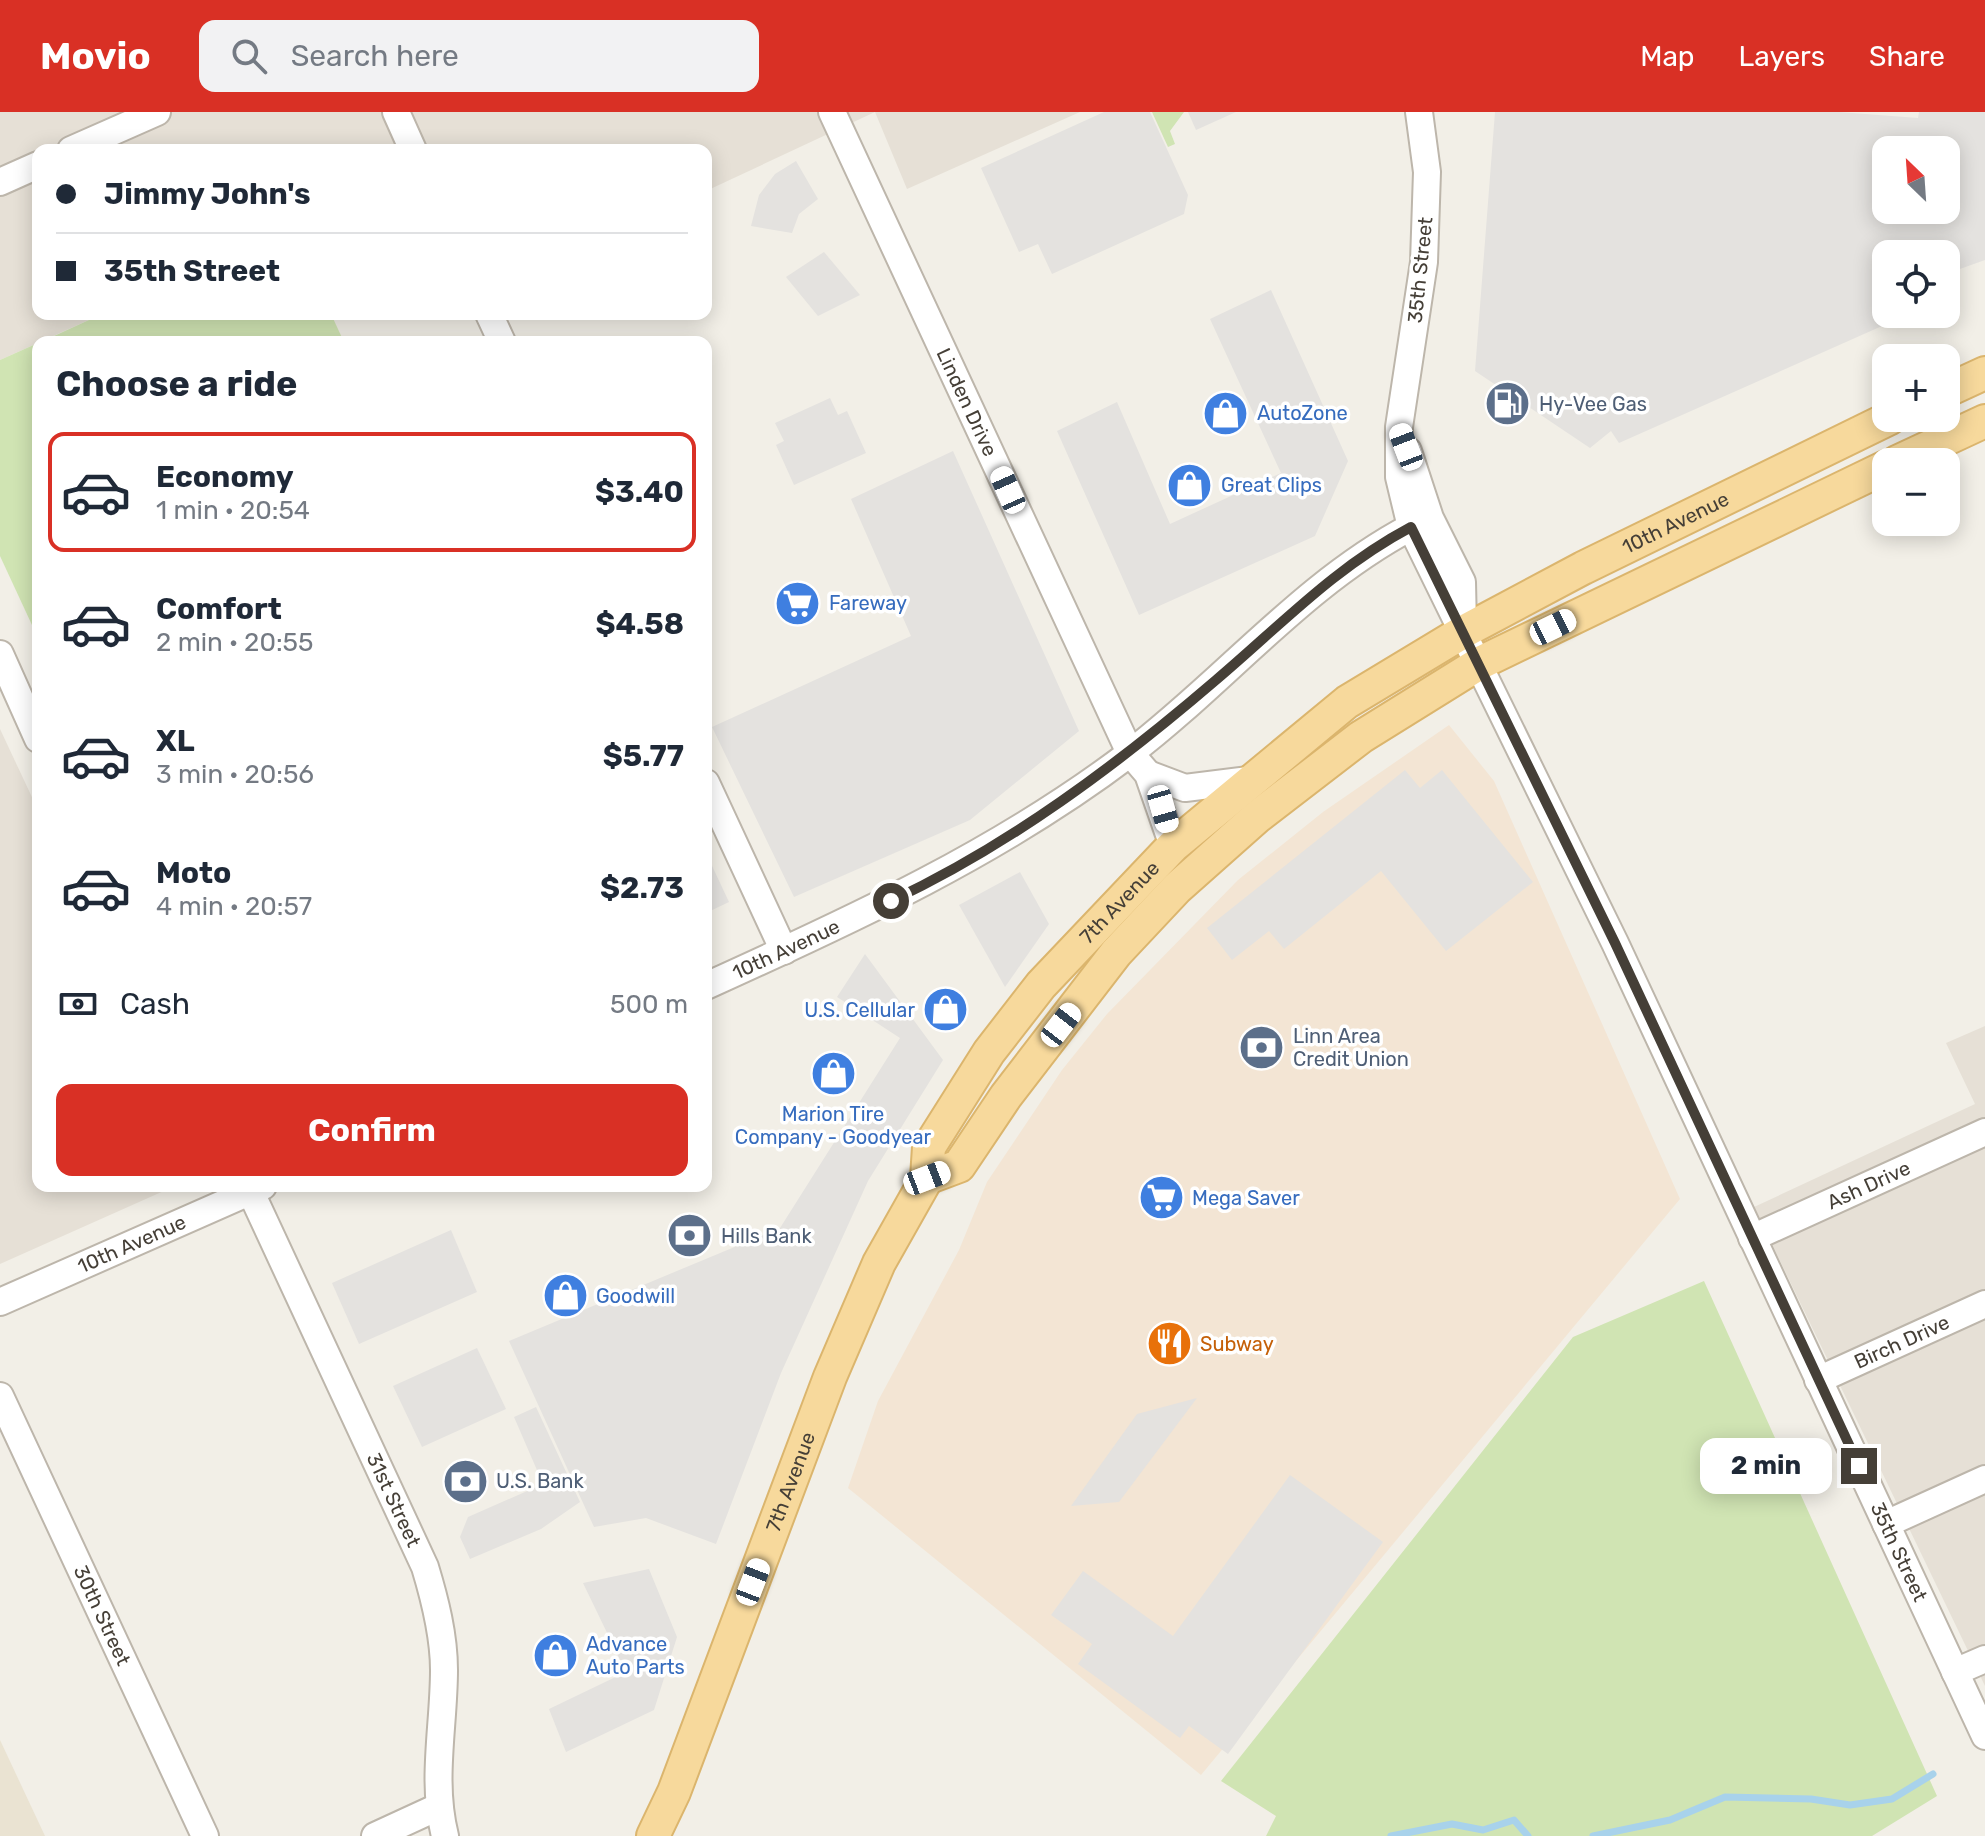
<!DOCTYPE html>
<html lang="en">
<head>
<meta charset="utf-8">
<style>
  :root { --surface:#fff; --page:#f2f2f3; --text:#1f2937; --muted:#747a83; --line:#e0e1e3; --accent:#d93025 }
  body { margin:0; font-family:Rubik,sans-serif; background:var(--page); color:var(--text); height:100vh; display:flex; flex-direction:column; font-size:30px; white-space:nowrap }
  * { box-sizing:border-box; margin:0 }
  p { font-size:26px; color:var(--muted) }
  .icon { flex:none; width:44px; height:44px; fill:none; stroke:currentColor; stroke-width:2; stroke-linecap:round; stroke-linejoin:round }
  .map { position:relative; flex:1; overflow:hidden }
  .side { position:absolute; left:32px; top:224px; width:680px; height:856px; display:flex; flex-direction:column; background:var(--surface); border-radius:16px; box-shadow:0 4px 20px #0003 }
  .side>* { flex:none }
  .guide { position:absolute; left:32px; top:32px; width:680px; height:176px; border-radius:16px; box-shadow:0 4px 20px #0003; display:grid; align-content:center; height:176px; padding:0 24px; background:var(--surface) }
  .needle { width:52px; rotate:335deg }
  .controls { position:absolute; left:1872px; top:24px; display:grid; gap:16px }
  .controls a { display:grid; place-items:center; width:88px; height:88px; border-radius:16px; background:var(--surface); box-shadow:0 4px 20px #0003; font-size:40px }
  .end { position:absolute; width:36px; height:36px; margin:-18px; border:10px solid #453f37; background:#fff; box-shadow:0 0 0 4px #fff }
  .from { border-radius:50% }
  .bubble { position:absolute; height:56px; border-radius:16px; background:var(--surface); box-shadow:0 4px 20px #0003; font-size:26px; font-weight:700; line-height:56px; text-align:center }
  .car { position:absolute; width:24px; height:48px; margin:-24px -12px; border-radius:10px; box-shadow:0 0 6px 2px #0007; background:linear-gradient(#fff 24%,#345 0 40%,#fff 0 76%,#345 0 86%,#fff 0) }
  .guide b { display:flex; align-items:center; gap:28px; height:76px; font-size:30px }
  .guide b+b { border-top:2px solid var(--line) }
  .guide i { width:20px; height:20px; background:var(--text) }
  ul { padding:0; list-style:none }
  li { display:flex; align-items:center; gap:24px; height:120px; margin:0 16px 12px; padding:0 8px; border:4px solid transparent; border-radius:16px }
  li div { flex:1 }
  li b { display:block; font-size:30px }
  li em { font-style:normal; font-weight:700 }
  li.on { border-color:var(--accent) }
  li>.icon { width:72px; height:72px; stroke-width:1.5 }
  h2 { padding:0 24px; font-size:36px; line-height:96px }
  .pay { display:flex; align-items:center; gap:20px; height:88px; padding:0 24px; font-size:30px }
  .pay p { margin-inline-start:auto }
  .button { display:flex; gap:16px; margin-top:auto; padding:16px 24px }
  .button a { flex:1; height:92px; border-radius:16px; background:var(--accent); color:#fff; font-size:32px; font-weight:700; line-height:92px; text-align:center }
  header { display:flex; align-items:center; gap:48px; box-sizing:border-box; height:112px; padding:0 40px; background:var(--accent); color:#fff }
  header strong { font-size:38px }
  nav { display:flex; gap:44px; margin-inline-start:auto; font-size:28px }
  .search { width:560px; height:72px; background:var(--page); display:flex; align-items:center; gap:20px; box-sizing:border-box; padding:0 28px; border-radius:16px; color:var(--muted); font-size:30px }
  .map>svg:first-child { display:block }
</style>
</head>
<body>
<header>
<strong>Movio</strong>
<div class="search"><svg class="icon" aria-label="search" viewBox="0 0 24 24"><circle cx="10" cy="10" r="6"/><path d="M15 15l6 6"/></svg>Search here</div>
<nav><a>Map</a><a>Layers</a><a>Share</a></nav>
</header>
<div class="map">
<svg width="1985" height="1724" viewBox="0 0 1985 1724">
  <rect width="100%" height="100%" fill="#f2efe7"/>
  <g fill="#e6e0d6">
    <path d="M0 0H1080L907 77 875 0 706 79V38H38V202H102L0 248Z"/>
    <path d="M0 617 38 698V1074H175L0 1152Z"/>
    <path d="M1985 914V1574L1754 1095 1975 992 1946 931Z"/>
  </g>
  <path fill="#f3e5d4" d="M1449 613 1494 669 1680 1087 1201 1663 848 1376 878 1289 959 1138 987 1070 1062 958 1107 902 1238 768 1323 700Z"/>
  <path fill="#eae3d2" d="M0 1628 45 1724H0Z"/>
  <g fill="#d0e4b3">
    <path d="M1152 0H1184L1170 19 1175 32 1168 35Z"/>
    <path d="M102 202H331L344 230H41Z"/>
    <path d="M38 231V526L0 444V248Z"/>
    <path d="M1704 1169 1937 1684 1872 1724H1266L1276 1704 1221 1669 1573 1225Z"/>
  </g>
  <g fill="#e4e2df" fill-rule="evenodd">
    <path d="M1104 0H1150L1188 83 1184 102 1052 162 1038 132 1019 140 981 56Z"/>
    <path d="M1188 0H1236L1196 18Z"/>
    <path d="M1495 0H1839L1918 6 1919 0H1985V148L1946 162V142H1886V186L1875 191 1882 214 1619 331 1611 319 1590 336 1475 259ZM1886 38H1946V98H1886Z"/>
    <path d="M796 49 818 87 799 102 792 121 751 114 759 83 775 62Z"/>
    <path d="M824 140 860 183 818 204 786 165Z"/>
    <path d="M1271 178 1348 349 1315 424 1139 503 1057 319 1117 290 1170 412 1281 361 1210 207Z"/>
    <path d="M830 286 838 303 847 299 866 341 794 373 776 333 784 329 775 311Z"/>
    <path d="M953 339 1079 619 970 708 794 785 712 615 911 524 851 387Z"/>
    <path d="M1405 658 1420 676 1442 658 1533 770 1446 839 1381 759 1284 837 1269 819 1232 848 1207 816Z"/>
    <path d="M706 741 729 790 706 801Z"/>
    <path d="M1020 760 1049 812 1005 875 959 793Z"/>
    <path d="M865 842 943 948 868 1069 781 1261 716 1432 646 1406 594 1415 509 1229 780 1116 900 926 837 885Z"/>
    <path d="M451 1118 477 1180 359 1232 332 1171Z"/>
    <path d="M477 1236 506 1297 422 1335 393 1274Z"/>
    <path d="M1197 1286 1119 1390 1071 1394 1137 1302Z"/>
    <path d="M536 1295 580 1390 541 1417 470 1447 460 1425 468 1405 543 1372 514 1305Z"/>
    <path d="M1290 1363 1383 1430 1228 1642 1189 1614 1180 1626 1078 1552 1092 1532 1051 1503 1083 1459 1173 1524Z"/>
    <path d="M649 1457 677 1525 654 1598 566 1640 549 1597 626 1560 583 1471Z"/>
  </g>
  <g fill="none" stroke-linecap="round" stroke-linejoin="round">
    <g stroke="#a8d2eb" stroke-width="7">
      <path d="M1391 1724 1452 1712 1483 1718 1514 1708 1528 1724"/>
      <path d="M1593 1724 1670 1708 1725 1685 1811 1687 1850 1693 1892 1687 1933 1662"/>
    </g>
    <defs>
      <g id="minor">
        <path d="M396 0 413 38"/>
        <path id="s1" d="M832 0 1130 641 1148 662 1173 734"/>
        <path id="s2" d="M1419 0 1427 60 1424 150 1399 315V365L1411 415 1615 831 1985 1624"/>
        <path d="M71 38 157 0"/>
        <path d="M0 70 38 53"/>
        <path d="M489 202 502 230"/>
        <path d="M1408 339 1430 406 1462 470 1463 516"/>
        <path d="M0 542 38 627"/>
        <path d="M1148 662 1185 676 1249 668"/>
        <path d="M706 671 784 839"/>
        <path id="s3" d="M706 874C854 807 1000 740 1129 642 1226 568 1303 472 1411 415"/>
        <path id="s4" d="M248 1074 425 1455C435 1488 444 1523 444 1558 444 1614 431 1669 445 1724"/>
        <path id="s5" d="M1752 1126 1985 1020"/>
        <path id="s6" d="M0 1190 263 1074"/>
        <path id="s7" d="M1818 1268 1985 1192"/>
        <path id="s8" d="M0 1284 205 1724"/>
        <path d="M1886 1412 1985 1367"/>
        <path d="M1955 1560 1985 1547"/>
        <path d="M375 1724 438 1695"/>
      </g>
      <g id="major">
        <path d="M1946 279 1985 261"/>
        <path d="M1897 350 1985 309"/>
        <path d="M927 1066 959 1054 1006 984 1116 841 1177 776 1257 705 1361 625 1480 551 1886 355"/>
        <path id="s9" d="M653 1724 674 1680 830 1265 879 1151 927 1066 929 1035 989 940 1041 873 1173 734 1347 590 1463 520 1583 456 1890 306"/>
      </g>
    </defs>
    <use href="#minor" stroke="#bdb6ab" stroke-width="30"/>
    <use href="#major" stroke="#dbb56d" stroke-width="36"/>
    <use href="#minor" stroke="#fff" stroke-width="26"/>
    <use href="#major" stroke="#f7d99c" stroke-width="32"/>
  </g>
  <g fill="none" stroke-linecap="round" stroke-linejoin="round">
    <path stroke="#453f37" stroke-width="10" d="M891 789C1010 733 1117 653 1216 568 1282 512 1334 456 1411 415L1615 831 1859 1354"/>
  </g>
  <defs>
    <symbol id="fuel-disc" viewBox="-11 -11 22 22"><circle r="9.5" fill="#5c6f8a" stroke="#fff"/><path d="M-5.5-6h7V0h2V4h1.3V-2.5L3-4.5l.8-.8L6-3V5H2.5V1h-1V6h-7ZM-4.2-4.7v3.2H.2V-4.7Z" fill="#fff"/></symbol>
    <symbol id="shop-disc" viewBox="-11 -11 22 22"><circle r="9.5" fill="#3f7fe0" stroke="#fff"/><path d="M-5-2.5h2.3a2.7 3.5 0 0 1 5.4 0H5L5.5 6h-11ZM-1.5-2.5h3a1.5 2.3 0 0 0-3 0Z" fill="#fff"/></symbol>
    <symbol id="supermarket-disc" viewBox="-11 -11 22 22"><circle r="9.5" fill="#3f7fe0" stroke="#fff"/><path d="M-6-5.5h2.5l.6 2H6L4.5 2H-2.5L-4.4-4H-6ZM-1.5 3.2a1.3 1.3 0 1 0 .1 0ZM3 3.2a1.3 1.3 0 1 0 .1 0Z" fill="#fff"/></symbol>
    <symbol id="bank-disc" viewBox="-11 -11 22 22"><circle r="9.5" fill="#5c6f8a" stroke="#fff"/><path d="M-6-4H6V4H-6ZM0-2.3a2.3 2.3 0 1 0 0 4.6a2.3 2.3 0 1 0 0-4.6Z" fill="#fff"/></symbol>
    <symbol id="restaurant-disc" viewBox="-11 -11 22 22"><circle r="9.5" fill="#e8710a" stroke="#fff"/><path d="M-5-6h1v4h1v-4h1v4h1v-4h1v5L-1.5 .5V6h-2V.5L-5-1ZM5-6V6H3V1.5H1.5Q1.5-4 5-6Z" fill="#fff"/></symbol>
  </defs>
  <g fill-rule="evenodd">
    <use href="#fuel-disc" x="1482" y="266" width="51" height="51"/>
    <use href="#shop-disc" x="1200" y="276" width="51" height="51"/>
    <use href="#shop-disc" x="1164" y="348" width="51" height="51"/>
    <use href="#supermarket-disc" x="772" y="466" width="51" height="51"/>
    <use href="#shop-disc" x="920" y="872" width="51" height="51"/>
    <use href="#bank-disc" x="1236" y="910" width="51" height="51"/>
    <use href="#shop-disc" x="808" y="936" width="51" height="51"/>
    <use href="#supermarket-disc" x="1136" y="1060" width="51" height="51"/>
    <use href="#bank-disc" x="664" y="1098" width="51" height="51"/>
    <use href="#shop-disc" x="540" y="1158" width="51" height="51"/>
    <use href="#restaurant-disc" x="1144" y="1206" width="51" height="51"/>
    <use href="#bank-disc" x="440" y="1344" width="51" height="51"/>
    <use href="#shop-disc" x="530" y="1518" width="51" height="51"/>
  </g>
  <g text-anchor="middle" stroke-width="7" stroke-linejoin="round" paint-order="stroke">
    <g font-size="20" fill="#453f37" stroke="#fff">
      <text transform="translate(1420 158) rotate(-84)" y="7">35th Street</text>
      <text dy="7" stroke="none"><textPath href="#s1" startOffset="320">Linden Drive</textPath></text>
      <text dy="7" stroke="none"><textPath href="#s9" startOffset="1734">10th Avenue</textPath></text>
      <text dy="7" stroke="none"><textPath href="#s9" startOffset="1056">7th Avenue</textPath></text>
      <text dy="7" stroke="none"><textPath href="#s3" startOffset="88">10th Avenue</textPath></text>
      <text dy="7" stroke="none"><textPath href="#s5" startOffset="128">Ash Drive</textPath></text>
      <text dy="7" stroke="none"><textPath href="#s6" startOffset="144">10th Avenue</textPath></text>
      <text dy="7" stroke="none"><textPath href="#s7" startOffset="92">Birch Drive</textPath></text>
      <text dy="7" stroke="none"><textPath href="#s9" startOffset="380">7th Avenue</textPath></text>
      <text dy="7" stroke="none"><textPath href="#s4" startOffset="346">31st Street</textPath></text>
      <text dy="7" stroke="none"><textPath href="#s2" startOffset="1554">35th Street</textPath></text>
      <text dy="7" stroke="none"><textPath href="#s8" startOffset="242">30th Street</textPath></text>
    </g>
    <g font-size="20" fill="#4e5e75" stroke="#fff" text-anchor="start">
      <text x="1539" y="299">Hy-Vee Gas</text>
      <text x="1293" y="931">Linn Area<tspan x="1293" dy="23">Credit Union</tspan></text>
      <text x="721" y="1131">Hills Bank</text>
      <text x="496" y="1376">U.S. Bank</text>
    </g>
    <g font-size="20" fill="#366cbe" stroke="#fff" text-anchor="start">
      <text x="1257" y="308">AutoZone</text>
      <text x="1221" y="380">Great Clips</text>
      <text x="829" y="498">Fareway</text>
      <text x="915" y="905" text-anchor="end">U.S. Cellular</text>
      <text x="833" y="1009" text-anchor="middle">Marion Tire<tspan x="833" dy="23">Company - Goodyear</tspan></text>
      <text x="1192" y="1093">Mega Saver</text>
      <text x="596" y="1191">Goodwill</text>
      <text x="586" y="1539">Advance<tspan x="586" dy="23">Auto Parts</tspan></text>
    </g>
    <g font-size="20" fill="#c56008" stroke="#fff" text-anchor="start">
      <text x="1200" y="1239">Subway</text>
    </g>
  </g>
</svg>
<div class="controls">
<a><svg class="needle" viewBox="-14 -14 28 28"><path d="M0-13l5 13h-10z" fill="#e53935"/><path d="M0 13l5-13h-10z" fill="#747a83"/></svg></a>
<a><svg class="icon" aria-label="locate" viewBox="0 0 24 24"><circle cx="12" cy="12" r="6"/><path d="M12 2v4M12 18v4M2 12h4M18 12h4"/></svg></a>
<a>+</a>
<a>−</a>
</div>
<i class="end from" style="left:891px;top:789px"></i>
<i class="end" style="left:1859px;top:1354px"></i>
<div class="bubble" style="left:1700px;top:1326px;width:132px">2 min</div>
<i class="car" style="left:1406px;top:335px;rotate:339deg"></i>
<i class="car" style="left:1008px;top:378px;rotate:336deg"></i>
<i class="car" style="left:1553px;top:515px;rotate:64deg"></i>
<i class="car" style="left:1163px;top:697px;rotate:164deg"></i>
<i class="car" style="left:1061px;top:913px;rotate:38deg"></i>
<i class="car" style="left:927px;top:1066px;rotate:69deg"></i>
<i class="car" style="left:753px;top:1470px;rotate:21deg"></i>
<div class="guide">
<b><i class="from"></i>Jimmy John's</b>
<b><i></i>35th Street</b>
</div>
<section class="side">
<h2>Choose a ride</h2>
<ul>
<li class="on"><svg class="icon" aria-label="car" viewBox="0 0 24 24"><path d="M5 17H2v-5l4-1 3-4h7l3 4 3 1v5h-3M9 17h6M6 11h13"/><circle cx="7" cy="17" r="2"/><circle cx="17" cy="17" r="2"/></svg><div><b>Economy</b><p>1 min · 20:54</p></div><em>$3.40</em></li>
<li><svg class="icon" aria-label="car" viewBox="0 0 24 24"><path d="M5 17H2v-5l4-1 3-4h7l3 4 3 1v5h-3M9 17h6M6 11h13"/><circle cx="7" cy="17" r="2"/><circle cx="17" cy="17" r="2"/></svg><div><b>Comfort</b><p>2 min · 20:55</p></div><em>$4.58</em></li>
<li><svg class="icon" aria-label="car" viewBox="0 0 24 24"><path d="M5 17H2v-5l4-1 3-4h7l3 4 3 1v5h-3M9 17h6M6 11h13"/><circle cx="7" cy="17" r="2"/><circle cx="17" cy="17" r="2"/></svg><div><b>XL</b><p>3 min · 20:56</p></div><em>$5.77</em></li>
<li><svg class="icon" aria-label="car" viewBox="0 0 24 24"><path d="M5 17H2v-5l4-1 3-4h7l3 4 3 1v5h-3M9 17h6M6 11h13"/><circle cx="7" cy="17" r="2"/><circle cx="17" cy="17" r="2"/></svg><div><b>Moto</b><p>4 min · 20:57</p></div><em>$2.73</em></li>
</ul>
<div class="pay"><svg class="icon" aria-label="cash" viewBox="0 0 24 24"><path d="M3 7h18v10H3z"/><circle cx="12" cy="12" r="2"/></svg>Cash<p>500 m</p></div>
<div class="button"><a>Confirm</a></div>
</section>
</div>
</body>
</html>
